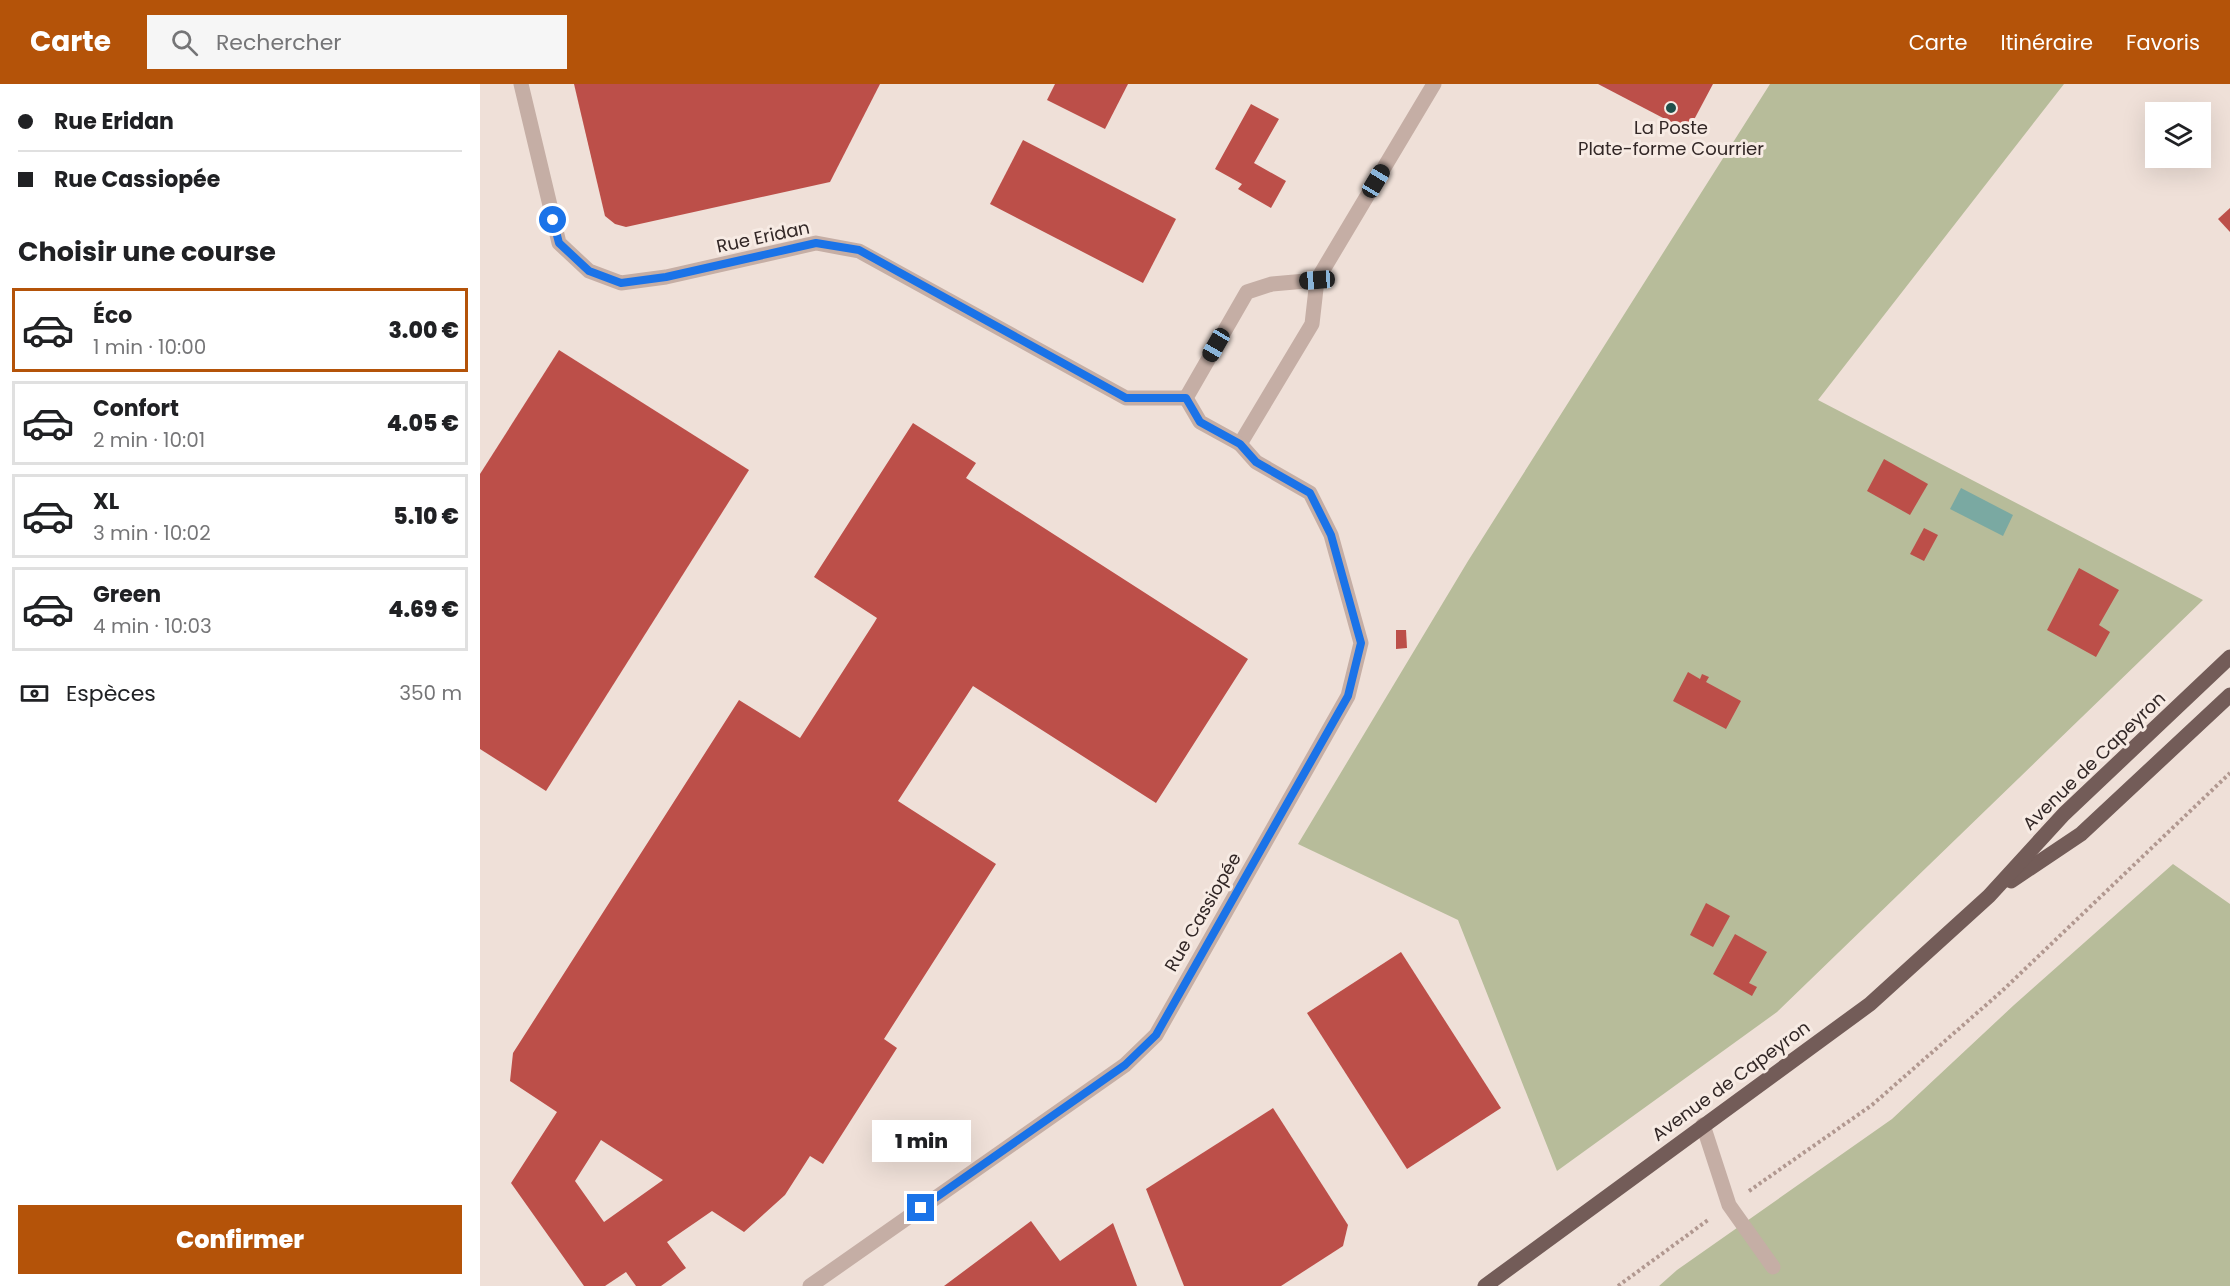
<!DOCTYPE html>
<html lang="fr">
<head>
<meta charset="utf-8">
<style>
  :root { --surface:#fff; --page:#f6f6f6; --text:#202124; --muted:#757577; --line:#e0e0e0; --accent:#b45309 }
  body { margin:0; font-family:Poppins,sans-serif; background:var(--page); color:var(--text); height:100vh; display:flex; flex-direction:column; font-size:22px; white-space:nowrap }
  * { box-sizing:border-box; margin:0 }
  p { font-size:20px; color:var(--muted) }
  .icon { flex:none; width:33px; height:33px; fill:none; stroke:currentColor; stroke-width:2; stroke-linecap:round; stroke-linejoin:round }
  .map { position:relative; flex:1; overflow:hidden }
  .details { display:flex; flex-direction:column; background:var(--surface); width:480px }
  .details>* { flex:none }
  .top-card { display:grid; align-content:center; height:132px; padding:0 18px; background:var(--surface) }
  .fabs { position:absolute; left:1665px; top:18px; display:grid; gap:12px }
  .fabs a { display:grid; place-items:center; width:66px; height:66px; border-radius:0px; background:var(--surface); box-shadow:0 6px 24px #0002; font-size:30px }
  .end { position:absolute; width:27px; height:27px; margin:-14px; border:8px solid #1a73e8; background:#fff; box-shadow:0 0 0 3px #fff }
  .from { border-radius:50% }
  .bubble { position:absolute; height:42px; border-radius:0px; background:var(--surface); box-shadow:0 6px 24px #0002; font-size:20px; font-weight:800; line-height:42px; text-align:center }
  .car { position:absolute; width:18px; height:36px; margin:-18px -9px; border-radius:8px; box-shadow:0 0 4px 2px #0007; background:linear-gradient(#222 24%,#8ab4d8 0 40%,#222 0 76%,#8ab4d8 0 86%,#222 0) }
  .top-card b { display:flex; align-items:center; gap:21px; height:57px; font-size:22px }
  .top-card b+b { border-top:2px solid var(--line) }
  .top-card i { width:15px; height:15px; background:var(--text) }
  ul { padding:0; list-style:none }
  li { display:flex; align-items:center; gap:18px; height:84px; margin:0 12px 9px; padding:0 6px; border:3px solid var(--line); border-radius:0px }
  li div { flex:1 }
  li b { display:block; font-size:22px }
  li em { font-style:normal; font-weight:800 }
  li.current { border-color:var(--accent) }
  li>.icon { width:54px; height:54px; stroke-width:1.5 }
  h2 { padding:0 18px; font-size:27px; line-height:72px }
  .pay { display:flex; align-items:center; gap:15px; height:66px; padding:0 18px; font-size:22px }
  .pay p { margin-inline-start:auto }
  .cta { display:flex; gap:12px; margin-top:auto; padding:12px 18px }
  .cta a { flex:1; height:69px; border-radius:0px; background:var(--accent); color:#fff; font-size:24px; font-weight:800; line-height:69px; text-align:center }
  header { display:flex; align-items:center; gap:36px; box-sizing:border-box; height:84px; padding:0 30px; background:var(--accent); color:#fff }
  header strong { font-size:28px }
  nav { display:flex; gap:33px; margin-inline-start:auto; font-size:21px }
  .search { width:420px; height:54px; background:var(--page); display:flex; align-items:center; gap:15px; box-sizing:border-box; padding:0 21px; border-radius:0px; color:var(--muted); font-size:22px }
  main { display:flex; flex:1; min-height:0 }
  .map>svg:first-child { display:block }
</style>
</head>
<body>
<header>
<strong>Carte</strong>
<div class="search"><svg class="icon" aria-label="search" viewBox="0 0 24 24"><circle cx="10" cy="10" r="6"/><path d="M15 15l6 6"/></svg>Rechercher</div>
<nav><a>Carte</a><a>Itinéraire</a><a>Favoris</a></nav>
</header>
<main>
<section class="details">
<div class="top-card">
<b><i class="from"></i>Rue Eridan</b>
<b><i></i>Rue Cassiopée</b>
</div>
<h2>Choisir une course</h2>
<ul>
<li class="current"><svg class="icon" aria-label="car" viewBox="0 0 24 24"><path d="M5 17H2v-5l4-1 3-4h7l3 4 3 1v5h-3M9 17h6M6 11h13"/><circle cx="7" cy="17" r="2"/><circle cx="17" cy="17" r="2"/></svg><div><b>Éco</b><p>1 min · 10:00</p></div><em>3.00 €</em></li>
<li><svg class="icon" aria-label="car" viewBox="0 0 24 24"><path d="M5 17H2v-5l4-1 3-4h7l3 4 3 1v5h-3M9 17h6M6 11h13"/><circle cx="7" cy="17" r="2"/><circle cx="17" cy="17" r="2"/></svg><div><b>Confort</b><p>2 min · 10:01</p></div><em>4.05 €</em></li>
<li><svg class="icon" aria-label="car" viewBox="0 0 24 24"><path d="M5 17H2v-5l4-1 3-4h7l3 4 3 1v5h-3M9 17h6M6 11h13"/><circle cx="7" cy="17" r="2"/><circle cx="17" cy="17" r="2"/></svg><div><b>XL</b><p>3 min · 10:02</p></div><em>5.10 €</em></li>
<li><svg class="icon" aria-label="car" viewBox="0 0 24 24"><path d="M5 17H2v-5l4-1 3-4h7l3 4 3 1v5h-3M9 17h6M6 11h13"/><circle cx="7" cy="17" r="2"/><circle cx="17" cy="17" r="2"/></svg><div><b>Green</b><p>4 min · 10:03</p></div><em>4.69 €</em></li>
</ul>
<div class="pay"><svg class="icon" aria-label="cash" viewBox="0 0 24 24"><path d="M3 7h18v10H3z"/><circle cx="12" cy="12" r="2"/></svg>Espèces<p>350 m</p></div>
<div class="cta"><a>Confirmer</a></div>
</section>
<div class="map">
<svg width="1750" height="1202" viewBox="0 0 1750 1202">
  <rect width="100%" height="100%" fill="#efe0d8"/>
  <g fill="#b7bc9a">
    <path d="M1290 0H1584L1338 316 1723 516 1297 928 1077 1087 978 836 818 760 988 477Z"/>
    <path d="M1693 780 1750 820V1202H1179L1197 1186 1412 1035 1534 921Z"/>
  </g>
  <path fill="#7aa9a2" d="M1481 404 1533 431 1523 452 1470 425Z"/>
  <g fill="#bc4f49" fill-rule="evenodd">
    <path d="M94 0H400L350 98 146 143 135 140 125 132Z"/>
    <path d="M575 0H648L625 45 567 16Z"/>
    <path d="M1118 0H1233L1208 47Z"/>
    <path d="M771 20 799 35 774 79 806 97 791 124 758 105 762 100 735 85Z"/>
    <path d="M543 56 696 135 663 199 510 120Z"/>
    <path d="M1750 124V148L1738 135Z"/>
    <path d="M79 266 269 386 66 707 0 665V390Z"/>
    <path d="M433 339 496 379 486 394 768 575 676 719 493 602 418 717 516 780 404 955 417 964 343 1080 330 1072 305 1111 264 1148 232 1127 187 1158 206 1184 181 1202H156L146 1188 125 1202H104L31 1099 77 1028 30 997 33 969 259 616 320 654 394 539 397 534 334 493ZM121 1056 183 1096 124 1138 95 1097Z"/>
    <path d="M1404 375 1448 400 1430 431 1387 407Z"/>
    <path d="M1444 444 1458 451 1444 477 1430 470Z"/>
    <path d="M1599 484 1639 506 1619 541 1630 548 1616 573 1567 546Z"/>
    <path d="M916 546H926L927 564 916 565Z"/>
    <path d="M1208 588 1220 595 1222 590 1229 593 1226 598 1261 617 1246 645 1193 617Z"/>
    <path d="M1226 819 1250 832 1233 863 1210 851Z"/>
    <path d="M1255 850 1287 868 1269 899 1277 903 1272 912 1233 890Z"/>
    <path d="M921 868 1021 1024 927 1085 827 929Z"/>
    <path d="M793 1024 868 1141 863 1162 801 1202H704L666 1105Z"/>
    <path d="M551 1137 580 1177 633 1139 657 1202H464Z"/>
  </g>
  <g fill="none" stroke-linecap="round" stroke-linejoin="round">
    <g stroke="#b19890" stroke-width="4" stroke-dasharray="3 3" stroke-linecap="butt">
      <path d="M1269 1107 1392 1021 1522 907 1750 689"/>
      <path d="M1138 1202 1228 1136"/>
    </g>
    <g stroke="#c5aea5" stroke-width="15">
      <path d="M41 0 79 159 109 187 141 199 186 193 336 159 379 167 646 314H706"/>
      <path d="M837 196 792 200 767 208 706 314 720 338 760 360 832 240 837 196 954 0"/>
      <path d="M1223 1041 1249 1121 1293 1183"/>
      <path d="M330 1202 645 981 676 951 868 612 881 559 851 451 830 409 776 378 760 360"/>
    </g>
    <g stroke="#735c58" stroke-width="15">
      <path d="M1531 797 1601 750 1750 611"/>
      <path d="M1005 1202 1390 920 1509 812 1584 730 1750 573"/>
    </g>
  </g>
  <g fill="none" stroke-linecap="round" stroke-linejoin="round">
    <path stroke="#1a73e8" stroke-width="8" d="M73 136 79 159 109 187 141 199 186 193 336 159 379 166 646 314H706L720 338 760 360 776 378 830 409 851 451 881 559 868 612 676 951 645 981 441 1124"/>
  </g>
  <circle fill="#1f504a" stroke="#f7ebe4" stroke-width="2" cx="1191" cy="24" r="6"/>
  <g text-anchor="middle" stroke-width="6" stroke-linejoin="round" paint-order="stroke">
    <g font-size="18" fill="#322726" stroke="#f7ebe4">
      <text x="1191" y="50">La Poste<tspan x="1191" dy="21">Plate-forme Courrier</tspan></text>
    </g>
    <g font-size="18" fill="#322726" stroke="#f7ebe4">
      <text transform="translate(283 153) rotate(-12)" y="6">Rue Eridan</text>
      <text transform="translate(1614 677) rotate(-44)" y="6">Avenue de Capeyron</text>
      <text transform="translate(723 828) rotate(-60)" y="6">Rue Cassiopée</text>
      <text transform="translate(1251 997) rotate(-36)" y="6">Avenue de Capeyron</text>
    </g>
  </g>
</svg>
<div class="fabs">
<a><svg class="icon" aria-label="layers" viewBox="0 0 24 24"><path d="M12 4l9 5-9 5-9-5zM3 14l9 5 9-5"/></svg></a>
</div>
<i class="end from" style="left:73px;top:136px"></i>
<i class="end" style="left:441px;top:1124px"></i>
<div class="bubble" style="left:392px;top:1036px;width:99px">1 min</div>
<i class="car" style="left:896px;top:97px;rotate:31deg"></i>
<i class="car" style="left:837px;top:196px;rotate:266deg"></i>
<i class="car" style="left:736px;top:261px;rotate:210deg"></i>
</div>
</main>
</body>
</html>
